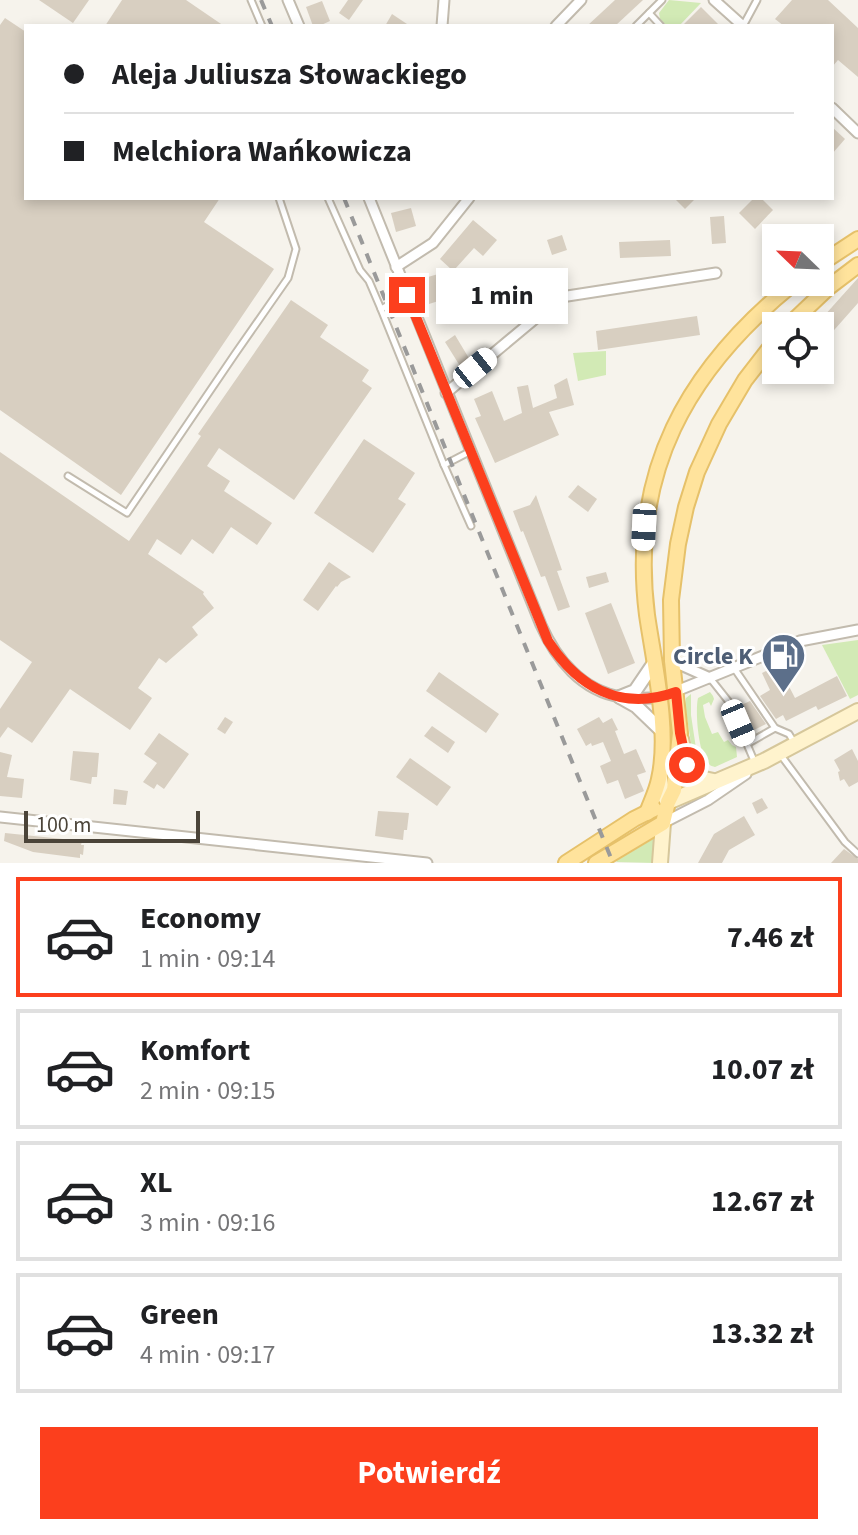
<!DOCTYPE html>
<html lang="pl">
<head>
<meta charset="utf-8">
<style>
  :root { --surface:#fff; --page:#f6f6f6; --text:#202124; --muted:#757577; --line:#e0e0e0; --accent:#fc3f1d }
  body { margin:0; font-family:"Source Sans 3",sans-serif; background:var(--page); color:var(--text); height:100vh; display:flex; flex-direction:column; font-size:30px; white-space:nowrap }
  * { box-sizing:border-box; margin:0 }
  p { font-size:26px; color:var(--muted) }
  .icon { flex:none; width:44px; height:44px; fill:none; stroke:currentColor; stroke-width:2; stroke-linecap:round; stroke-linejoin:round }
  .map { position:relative; height:863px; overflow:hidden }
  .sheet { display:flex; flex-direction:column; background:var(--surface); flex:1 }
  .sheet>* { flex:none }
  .guide { position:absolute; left:24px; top:24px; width:810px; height:176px; border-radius:0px; box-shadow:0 4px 12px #0003; display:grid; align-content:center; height:176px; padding:0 40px; background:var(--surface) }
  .needle { width:52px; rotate:293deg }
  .tools { position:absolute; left:762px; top:224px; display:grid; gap:16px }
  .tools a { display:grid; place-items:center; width:72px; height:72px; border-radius:0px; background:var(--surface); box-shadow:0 4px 12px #0003; font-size:40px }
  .scale { position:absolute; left:24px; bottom:20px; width:176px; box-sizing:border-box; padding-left:8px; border:4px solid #4b4439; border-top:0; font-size:22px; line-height:28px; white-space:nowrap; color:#4b4439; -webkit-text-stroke:6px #fff; paint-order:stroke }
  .end { position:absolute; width:36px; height:36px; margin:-18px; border:10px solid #fc3f1d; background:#fff; box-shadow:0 0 0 4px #fff }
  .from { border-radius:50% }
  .bubble { position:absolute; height:56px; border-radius:0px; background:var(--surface); box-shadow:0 4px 12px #0003; font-size:26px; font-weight:700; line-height:56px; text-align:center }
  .car { position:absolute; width:24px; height:48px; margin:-24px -12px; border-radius:10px; box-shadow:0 0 6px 2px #0007; background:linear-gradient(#fff 24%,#345 0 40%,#fff 0 76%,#345 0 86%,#fff 0) }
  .guide b { display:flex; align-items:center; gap:28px; height:76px; font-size:30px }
  .guide b+b { border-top:2px solid var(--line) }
  .guide i { width:20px; height:20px; background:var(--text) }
  ul { padding:14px 0 0; list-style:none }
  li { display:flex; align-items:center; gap:24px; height:120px; margin:0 16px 12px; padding:0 24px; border:4px solid var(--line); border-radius:0px }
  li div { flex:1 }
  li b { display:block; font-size:30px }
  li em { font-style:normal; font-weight:700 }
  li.current { border-color:var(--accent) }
  li>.icon { width:72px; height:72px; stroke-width:1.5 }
  .cta { display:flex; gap:16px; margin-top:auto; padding:16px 40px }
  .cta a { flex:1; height:92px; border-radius:0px; background:var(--accent); color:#fff; font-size:32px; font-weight:700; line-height:92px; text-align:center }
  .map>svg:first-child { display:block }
</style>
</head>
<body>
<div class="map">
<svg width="858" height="863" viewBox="0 0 858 863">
  <rect width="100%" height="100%" fill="#f6f3ec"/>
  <g fill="#d2eab5">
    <path d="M669 0 701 3 679 26H667L660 19 659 13Z"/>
    <path d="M606 351V375L578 381 573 353Z"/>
    <path d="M858 640V695L850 699 822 645Z"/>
    <path d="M710 692 713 696 714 699 711 706 709 702 703 705 705 717 712 734 718 732 724 742 728 740 732 745 736 747 737 757 715 767C713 766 710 766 709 764 698 755 695 710 698 698Z"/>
    <path d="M691 694V715L697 755 694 762 685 705 686 698Z"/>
    <path d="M653 839 655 840 654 863 617 862 616 861Z"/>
  </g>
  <g fill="#d8cfc1">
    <path d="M39 0H89L73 23Z"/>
    <path d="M122 0H186L224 26H105Z"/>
    <path d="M348 0H363L349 20 339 13Z"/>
    <path d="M615 0H643L615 26H587Z"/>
    <path d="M792 0H828L858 28V77L838 60 832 67V26H784L775 19Z"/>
    <path d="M322 1 330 21 319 26H313L306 7Z"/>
    <path d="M701 7 720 26H682Z"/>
    <path d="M392 14 410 26H385Z"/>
    <path d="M5 18 26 32V198H220L204 222 274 269 121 495 0 410V25Z"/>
    <path d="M832 127 845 139 832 154Z"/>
    <path d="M674 198H696L685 209Z"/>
    <path d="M754 198H761L773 210 755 229 739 213Z"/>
    <path d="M411 208 416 226 396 232 391 213Z"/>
    <path d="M724 216 726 243 712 244 710 217Z"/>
    <path d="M473 220 497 240 483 256 474 248 446 279 451 297 429 304 421 279 452 270 440 259Z"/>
    <path d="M562 235 567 250 552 255 547 240Z"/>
    <path d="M670 240 671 256 620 258 619 242Z"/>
    <path d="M532 270 541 278 529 293 511 309 496 293 508 281 517 289Z"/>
    <path d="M858 278V303L820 346V326H815Z"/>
    <path d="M471 284 485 295 479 302 465 290Z"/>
    <path d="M291 300 328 325 320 337 369 370 362 381 372 388 294 500 219 448 207 466 230 481 224 491 272 523 257 545 231 527 213 554 192 539 181 555 157 539 148 554 204 592 203 594 214 608 192 627 198 635 166 663 159 658 138 688 152 698 130 730 70 689 32 743 8 727 0 738V709L32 662 0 640V452L129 541 201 436 198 434Z"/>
    <path d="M697 316 700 335 598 350 596 331Z"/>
    <path d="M455 335 470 360 460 366 445 342Z"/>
    <path d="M567 378 574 405 549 412 559 435 495 463 475 418 481 416 474 399 492 391 504 421 522 413 517 387 528 385 533 408 557 398 554 385Z"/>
    <path d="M364 439 415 473 398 499 406 504 373 553 314 513Z"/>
    <path d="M578 485 597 499 588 512 568 497Z"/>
    <path d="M536 495 562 570 557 571 570 607 558 611 545 576 541 577 523 531 521 532 513 511 530 505Z"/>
    <path d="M329 562 351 577 341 582 337 587 336 586 318 611 303 600Z"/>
    <path d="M606 572 609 582 589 588 586 577Z"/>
    <path d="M611 603 635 663 608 674 585 613Z"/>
    <path d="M778 665 795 698 837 676 847 696 818 710 816 706 786 721 783 715 776 719 760 696 770 690 762 673Z"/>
    <path d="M439 672 499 714 486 733 426 691Z"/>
    <path d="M750 701 766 724 748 733 737 707Z"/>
    <path d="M727 712 738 738 734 740 721 715Z"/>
    <path d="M225 717 233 722 225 734 217 729Z"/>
    <path d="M599 717 603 723 612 718 618 730 615 731 624 754 636 749 646 772 637 775 644 791 625 799 618 780 607 784 600 766 611 761 603 742 592 746 591 743 586 746 577 729Z"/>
    <path d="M432 726 455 742 448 753 424 736Z"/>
    <path d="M159 733 189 754 164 789 157 784 154 789 143 782 157 763 144 754Z"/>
    <path d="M852 749 858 761V782L849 787 844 779 840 781 838 772 840 771 834 760Z"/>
    <path d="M73 751 99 753 97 777H92L91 784 70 780Z"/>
    <path d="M0 752 12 755 7 777 24 779 22 798 0 796Z"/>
    <path d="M410 758 451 787 437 806 396 777Z"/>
    <path d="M114 789 128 791 126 805 113 804Z"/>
    <path d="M762 798 768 808 757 814 752 803Z"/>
    <path d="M378 811 409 813 407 830H404L403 840 375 836Z"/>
    <path d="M744 816 755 835 729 850 722 863H698L714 834Z"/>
    <path d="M5 833 82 841 81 845H84L83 855 80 854V858L33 852 4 841Z"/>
    <path d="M844 849 858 859V863H831Z"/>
  </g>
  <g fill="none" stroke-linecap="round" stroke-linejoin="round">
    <defs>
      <g id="service">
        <path d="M251 0 262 26"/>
        <path d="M649 13 661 26"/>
        <path d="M636 26 662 0"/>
        <path d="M743 26 757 0"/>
        <path d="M328 198 360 270 369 281 381 309 407 295"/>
        <path d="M381 309 444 465 471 451"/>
        <path d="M444 465 471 526"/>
        <path d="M68 476 127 513 235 354 288 278 296 249 279 198"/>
        <path d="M734 668 775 728 747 744"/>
        <path d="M710 678 729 702 755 763"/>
        <path d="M775 728 789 734 795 744"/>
        <path d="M780 754 845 842 858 854"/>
      </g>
      <g id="minor">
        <path d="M288 0 299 26"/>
        <path d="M714 0 743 26"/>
        <path d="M442 26 444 0"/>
        <path d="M556 26 581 0"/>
        <path d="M832 108 858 133"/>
        <path d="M369 198 541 625C556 659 582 691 621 697 634 699 647 698 659 698L800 641 858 630"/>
        <path d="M396 267 433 243 469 198"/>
        <path d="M446 393 561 297 716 273"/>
        <path d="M672 661 710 678"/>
        <path d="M0 817 427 863"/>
        <path d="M663 823 708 800 746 774"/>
      </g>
      <g id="tertiary">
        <path d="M620 697 636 706 662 731"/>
        <path d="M620 697 635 691 654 663"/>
      </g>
      <g id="secondary">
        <path d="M681 739C686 762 686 777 713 781"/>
        <path d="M660 778 662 792 668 802 764 761 858 711"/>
        <path d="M660 863 663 823"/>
      </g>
      <g id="primary">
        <path d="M820 264 858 239"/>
        <path d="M788 326 829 287 858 265"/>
        <path d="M647 813C651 802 657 790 659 779 670 732 654 663 647 615 629 473 686 370 795 282"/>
        <path d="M566 863 634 819 654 809"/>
        <path d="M596 863 663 823 668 802 674 790 680 733 672 661 671 600 678 544 686 507 697 472 719 424 745 380 776 340"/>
      </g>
    </defs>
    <use href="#service" stroke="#c2bbae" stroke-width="9"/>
    <use href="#minor" stroke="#c2bbae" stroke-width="13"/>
    <use href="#tertiary" stroke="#c2bbae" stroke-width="16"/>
    <use href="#secondary" stroke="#d6c79b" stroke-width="18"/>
    <use href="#primary" stroke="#e6c16a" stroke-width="18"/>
    <use href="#service" stroke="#fff" stroke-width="5"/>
    <use href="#minor" stroke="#fff" stroke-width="9"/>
    <use href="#tertiary" stroke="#fff" stroke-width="12"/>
    <use href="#secondary" stroke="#fff3cd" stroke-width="14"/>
    <use href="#primary" stroke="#ffe39c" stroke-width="14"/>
    <g stroke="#9a9a9a" stroke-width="4" stroke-dasharray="10 10" stroke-linecap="butt">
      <path d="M261 0 272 26"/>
      <path d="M344 198 613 863"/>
    </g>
  </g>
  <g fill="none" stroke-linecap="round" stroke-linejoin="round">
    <path stroke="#fc3f1d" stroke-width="10" d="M407 295 548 641C578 687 620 712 676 692L680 733 687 765"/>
  </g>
  <defs>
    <symbol id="fuel-pin" viewBox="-11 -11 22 30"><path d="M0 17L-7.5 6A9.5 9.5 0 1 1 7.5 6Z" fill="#5c6f8a" stroke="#fff"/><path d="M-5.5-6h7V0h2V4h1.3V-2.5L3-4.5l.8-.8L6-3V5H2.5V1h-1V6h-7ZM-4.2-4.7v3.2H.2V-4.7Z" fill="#fff"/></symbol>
  </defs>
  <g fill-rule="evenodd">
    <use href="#fuel-pin" x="758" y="630" width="51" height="69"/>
  </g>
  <g text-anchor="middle" stroke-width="6" stroke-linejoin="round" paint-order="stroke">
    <g font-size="24" font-weight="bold" fill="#4e5e75" stroke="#fff" text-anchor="end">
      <text x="753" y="664">Circle K</text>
    </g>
  </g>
</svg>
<div class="tools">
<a><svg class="needle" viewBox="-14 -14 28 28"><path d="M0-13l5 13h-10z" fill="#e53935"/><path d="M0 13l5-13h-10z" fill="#757577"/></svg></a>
<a><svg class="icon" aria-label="locate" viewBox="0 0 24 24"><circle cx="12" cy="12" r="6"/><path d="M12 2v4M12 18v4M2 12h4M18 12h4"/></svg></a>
</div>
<div class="scale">100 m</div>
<i class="end from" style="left:687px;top:765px"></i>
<i class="end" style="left:407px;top:295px"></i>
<div class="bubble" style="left:436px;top:268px;width:132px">1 min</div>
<i class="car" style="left:475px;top:368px;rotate:51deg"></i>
<i class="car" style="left:644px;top:527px;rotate:183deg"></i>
<i class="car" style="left:738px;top:723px;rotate:157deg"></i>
<div class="guide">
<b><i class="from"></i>Aleja Juliusza Słowackiego</b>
<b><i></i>Melchiora Wańkowicza</b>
</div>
</div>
<section class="sheet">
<ul>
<li class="current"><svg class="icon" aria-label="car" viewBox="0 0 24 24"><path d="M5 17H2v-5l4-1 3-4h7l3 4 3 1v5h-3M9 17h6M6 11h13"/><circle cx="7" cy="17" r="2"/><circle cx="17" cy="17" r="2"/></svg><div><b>Economy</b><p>1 min · 09:14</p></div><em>7.46 zł</em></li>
<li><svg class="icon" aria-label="car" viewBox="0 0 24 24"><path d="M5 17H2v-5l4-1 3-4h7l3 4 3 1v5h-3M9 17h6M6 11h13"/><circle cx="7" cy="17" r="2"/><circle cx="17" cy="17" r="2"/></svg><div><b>Komfort</b><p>2 min · 09:15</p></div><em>10.07 zł</em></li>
<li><svg class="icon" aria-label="car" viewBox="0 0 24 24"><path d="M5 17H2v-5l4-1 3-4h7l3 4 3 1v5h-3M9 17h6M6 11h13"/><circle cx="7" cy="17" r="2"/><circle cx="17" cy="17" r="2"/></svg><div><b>XL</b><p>3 min · 09:16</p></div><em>12.67 zł</em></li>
<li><svg class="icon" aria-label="car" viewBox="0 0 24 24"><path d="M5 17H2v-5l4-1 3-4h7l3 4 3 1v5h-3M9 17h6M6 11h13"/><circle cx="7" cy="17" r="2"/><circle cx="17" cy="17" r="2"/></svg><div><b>Green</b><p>4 min · 09:17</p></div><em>13.32 zł</em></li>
</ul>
<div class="cta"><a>Potwierdź</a></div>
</section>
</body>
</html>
